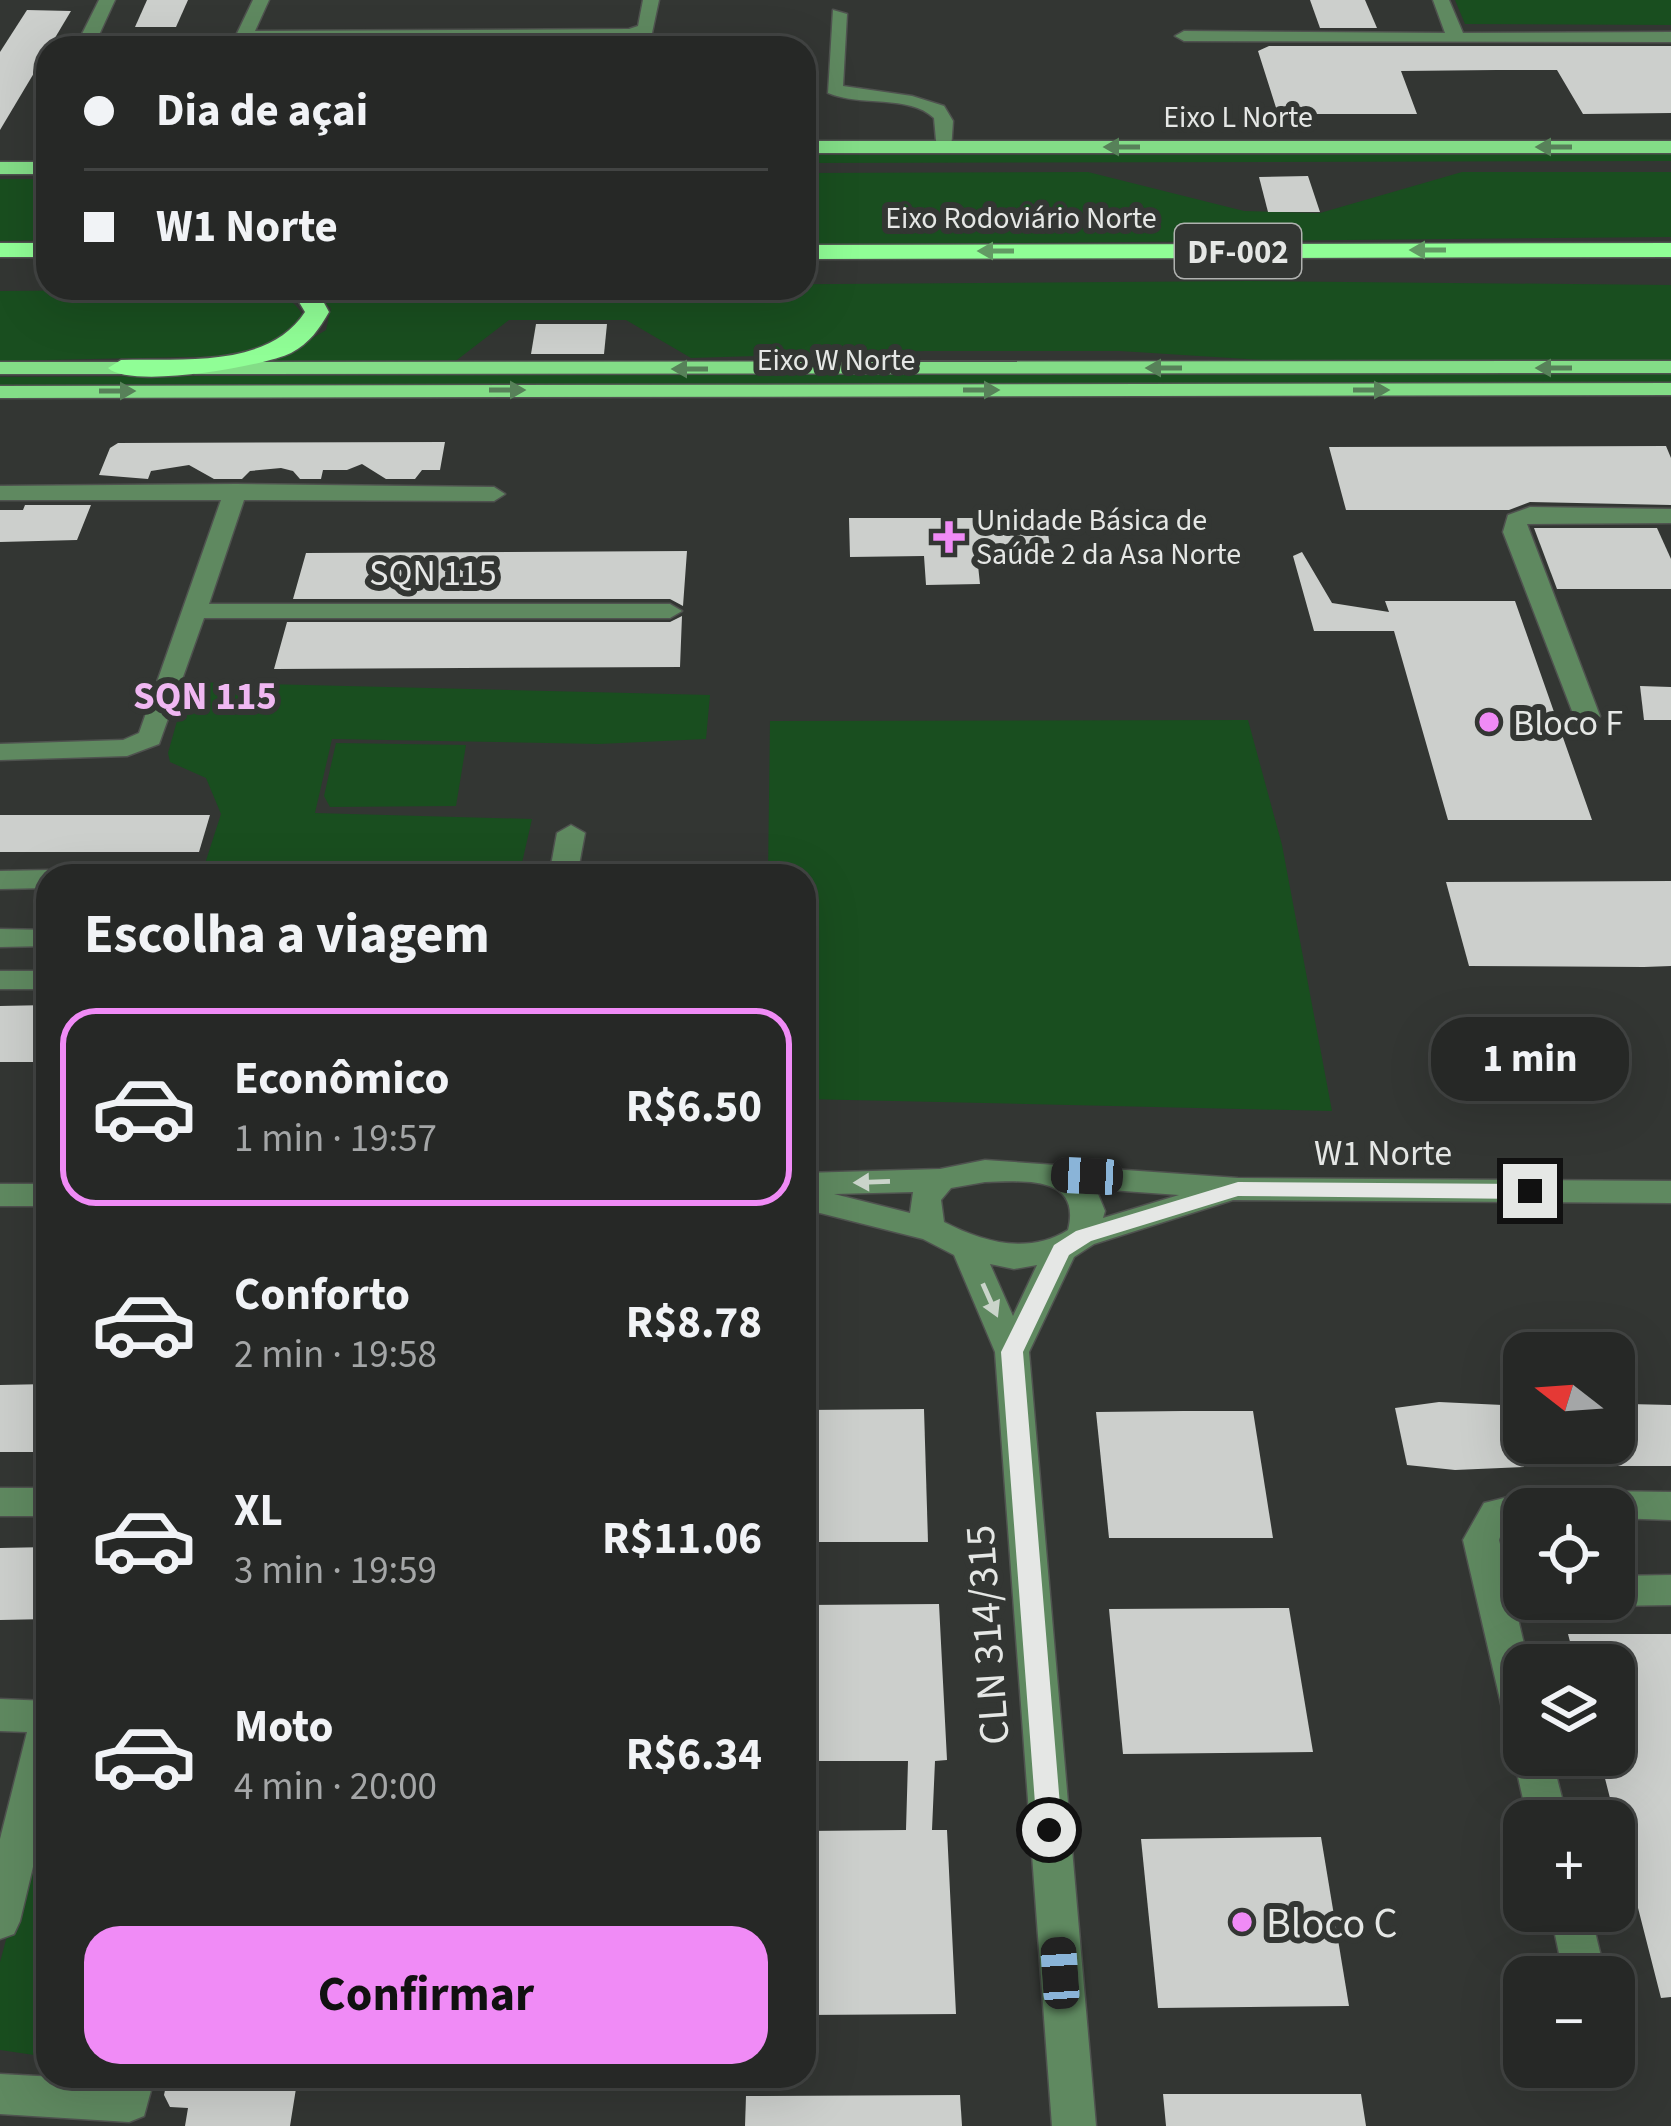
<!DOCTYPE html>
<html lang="pt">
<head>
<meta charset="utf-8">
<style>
  :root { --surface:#262826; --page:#2e302e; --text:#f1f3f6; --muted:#a4a6a7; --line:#424443; --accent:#f08bf6 }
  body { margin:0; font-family:"Source Sans 3",sans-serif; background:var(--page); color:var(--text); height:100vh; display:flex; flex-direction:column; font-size:45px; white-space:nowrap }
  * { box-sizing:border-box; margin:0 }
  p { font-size:39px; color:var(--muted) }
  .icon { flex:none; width:66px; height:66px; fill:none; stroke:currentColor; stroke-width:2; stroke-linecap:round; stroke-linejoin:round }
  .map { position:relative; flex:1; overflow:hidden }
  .sheet { position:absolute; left:36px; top:864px; width:780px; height:1224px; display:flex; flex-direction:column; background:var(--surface); border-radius:36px; box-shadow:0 12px 48px #0002,0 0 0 3px var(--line) }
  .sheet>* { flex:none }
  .banner { position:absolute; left:36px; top:36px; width:780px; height:264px; border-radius:36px; box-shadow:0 12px 48px #0002,0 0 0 3px var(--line); display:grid; align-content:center; height:264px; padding:0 48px; background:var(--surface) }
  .needle { width:78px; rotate:287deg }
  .controls { position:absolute; left:1503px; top:1332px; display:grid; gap:24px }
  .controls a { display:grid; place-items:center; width:132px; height:132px; border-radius:24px; background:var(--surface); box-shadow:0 12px 48px #0002,0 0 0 3px var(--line); font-size:60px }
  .end { position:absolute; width:54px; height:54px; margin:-27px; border:15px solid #e5e7e5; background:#111; box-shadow:0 0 0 6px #111 }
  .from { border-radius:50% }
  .bubble { position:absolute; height:84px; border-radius:36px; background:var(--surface); box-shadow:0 12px 48px #0002,0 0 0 3px var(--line); font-size:39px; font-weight:700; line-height:84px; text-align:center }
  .car { position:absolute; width:36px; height:72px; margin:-36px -18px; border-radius:15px; box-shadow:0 0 9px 3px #0007; background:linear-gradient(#222 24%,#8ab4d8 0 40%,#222 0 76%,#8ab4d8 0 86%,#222 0) }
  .banner b { display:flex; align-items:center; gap:42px; height:114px; font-size:45px }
  .banner b+b { border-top:3px solid var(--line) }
  .banner i { width:30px; height:30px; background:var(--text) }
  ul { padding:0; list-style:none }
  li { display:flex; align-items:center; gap:36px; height:198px; margin:0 24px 18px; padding:0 24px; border:6px solid transparent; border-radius:36px }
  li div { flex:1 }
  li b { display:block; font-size:45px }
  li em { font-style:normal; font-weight:700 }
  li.on { border-color:var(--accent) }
  li>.icon { width:108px; height:108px; stroke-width:1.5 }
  h2 { padding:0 48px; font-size:54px; line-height:144px }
  .cta { display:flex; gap:24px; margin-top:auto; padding:24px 48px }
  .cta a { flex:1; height:138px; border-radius:36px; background:var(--accent); color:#111; font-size:48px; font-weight:700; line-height:138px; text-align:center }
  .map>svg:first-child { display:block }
</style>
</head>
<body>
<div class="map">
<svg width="1671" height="2126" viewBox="0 0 1671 2126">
  <rect width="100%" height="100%" fill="#333633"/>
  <g fill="#194e1f">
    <path d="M1455 0H1671V25L1465 24Z"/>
    <path d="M1671 154V161L804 163V155Z"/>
    <path d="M1088 172 1244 211 1320 213 1462 172H1671V237L804 245V173Z"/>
    <path d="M0 179H48V240L0 241Z"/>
    <path d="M1249 281 1671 285V361L1262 360 1120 351H925L691 358 626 320H509L453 363 272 362 326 330 331 308 305 288Z"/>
    <path d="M227 289C253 291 297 289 304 321L268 349 234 356 0 361V291Z"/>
    <path d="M1144 371 1671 374V383L0 387V377Z"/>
    <path d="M188 682 710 695 706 739 599 744 332 739 315 813 532 819 519 876H201L221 814 206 778 170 762 168 753Z"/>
    <path d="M1248 720 1282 845 1332 1111 804 1099V876H768L770 721Z"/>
    <path d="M336 743 466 745 456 806 330 807 324 796Z"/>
    <path d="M48 1784V2057L0 2050V1962Z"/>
  </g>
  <g fill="#cccfcc">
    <path d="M147 0H188L176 27H135Z"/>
    <path d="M1310 0H1365L1377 28H1320Z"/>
    <path d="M27 10 71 11 0 130V52Z"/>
    <path d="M1269 46H1671V113L1583 114 1557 70H1496L1401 71 1417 114H1278L1258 51Z"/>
    <path d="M1308 176 1320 212H1268L1259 177Z"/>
    <path d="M536 324H607L604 354H531Z"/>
    <path d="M445 442 440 470H422L415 479H386L362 464 347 470H323L321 479H300L293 471 281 468 250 471 242 479H214L189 465 151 471 148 479 99 475 110 448 118 443Z"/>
    <path d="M1666 446 1671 458V505L1530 502 1509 510H1346L1329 447Z"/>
    <path d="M25 505H91L77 540 0 542V510H23Z"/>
    <path d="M849 518H1046L1051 556H977L980 584 926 585 924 556 850 557Z"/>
    <path d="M1534 528H1657L1671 559V589H1557Z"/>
    <path d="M687 551 683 606 670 599H293L306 553Z"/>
    <path d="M1302 552 1332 603 1389 612 1385 601H1515L1592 820H1448L1394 631H1314L1293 556Z"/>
    <path d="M682 616 680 667 274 669 287 622H670Z"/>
    <path d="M1640 686 1671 687V720H1644Z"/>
    <path d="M0 815H210L199 852H0Z"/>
    <path d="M1671 881V966L1644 967 1469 966 1446 882Z"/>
    <path d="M48 1005V1062H0V1006Z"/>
    <path d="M48 1384V1452H0V1385Z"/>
    <path d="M1439 1402 1524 1406V1467L1455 1470 1407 1465 1395 1408Z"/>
    <path d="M1629 1404 1671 1405V1466H1614V1407Z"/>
    <path d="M924 1409 928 1542H804V1410Z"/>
    <path d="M1183 1411H1253L1273 1538H1109L1096 1412Z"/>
    <path d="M48 1547V1619L0 1620V1548Z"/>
    <path d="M939 1604 947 1760 935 1761 932 1830H947L956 2014 804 2015V1831L906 1830 908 1761H804V1605Z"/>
    <path d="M1289 1608 1313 1752 1123 1754 1109 1609Z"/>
    <path d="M1568 1634H1671V1997L1661 1998 1599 1755H1614V1665H1576Z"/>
    <path d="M1321 1837 1349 2006 1158 2008 1141 1839Z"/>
    <path d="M168 2076H298L290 2126H185L188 2108 170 2107 164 2095Z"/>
    <path d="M1163 2094H1361L1366 2126H1166Z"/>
    <path d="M960 2095 962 2126H745L746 2096Z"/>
  </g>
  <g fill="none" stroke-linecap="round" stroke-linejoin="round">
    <defs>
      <g id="minor">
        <path d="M99 0H115L93 48H75Z"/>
        <path d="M253 0H269L255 31 629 29 638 26 643 0H659L652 33 630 39 251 41 248 48H230Z"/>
        <path d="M1433 0H1449L1463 33 1671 32V42L1184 41 1175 36 1184 31 1445 33Z"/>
        <path d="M833 10 847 14 843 86 912 96 944 106 953 121 951 151H937L934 118C909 94 860 107 828 93Z"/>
        <path d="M236 484 494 487 505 494 494 501 244 500 209 604H670L682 611 670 618H204L159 744 127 756 0 760V744L123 740 139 733 221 500H0V486Z"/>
        <path d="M1530 507 1671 509V523L1527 524 1600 716 1596 721H1578L1574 716 1503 532 1508 515Z"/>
        <path d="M571 825 585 833 577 876H549L557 833Z"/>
        <path d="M48 870 60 876H48V888L0 889V871Z"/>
        <path d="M0 929 48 930V946L0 947Z"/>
        <rect x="0" y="971" width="48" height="18"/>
        <path d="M985 1160 1238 1178 1671 1181V1203L1233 1200 1094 1244 1074 1257 1029 1352 1096 2126H1052L995 1352 954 1255 923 1239 804 1209V1173L940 1169ZM985 1182C1023 1181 1082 1175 1068 1230 1028 1255 983 1242 944 1222L941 1200 951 1188ZM1096 1189 1179 1195 1103 1218 1105 1211ZM913 1192 910 1213 834 1194ZM990 1264 1014 1269 1037 1265 1013 1316Z"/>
        <rect x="0" y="1184" width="48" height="22"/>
        <rect x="0" y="1488" width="48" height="28"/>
        <path d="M1536 1490 1671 1492V1520L1614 1518V1509H1524V1519L1503 1528 1499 1540 1508 1576H1524V1599H1538L1515 1606 1529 1665H1524V1737L1510 1733 1505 1721 1463 1540 1484 1503Z"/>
        <path d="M1671 1575V1605L1614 1606 1600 1599H1614V1576Z"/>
        <path d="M0 1699 48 1701V1804L20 1921 14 1934 0 1939V1839L27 1732 0 1731Z"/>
        <path d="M1524 1741V1755H1551L1568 1821H1528L1513 1755Z"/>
        <path d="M1550 1911H1590L1606 1977H1564Z"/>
        <path d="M0 2074 112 2080 155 2076 144 2116 129 2122 0 2114Z"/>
      </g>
      <g id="major">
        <rect x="804" y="141" width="867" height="12"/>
        <rect x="0" y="162" width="48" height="12"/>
        <path d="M1671 361V373L195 374 184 368 195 362Z"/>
        <path d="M0 362H147L158 368 147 374H0Z"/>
        <path d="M1671 383V395L0 398V386Z"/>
      </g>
      <g id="highway">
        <rect x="0" y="243" width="48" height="14"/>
        <path d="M1671 243V257L804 259V245Z"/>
        <path d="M274 288 318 292 329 312C319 329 310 343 291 353 262 367 131 389 108 368L121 360C180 358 268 369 305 312L299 302Z"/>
      </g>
    </defs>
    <use href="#minor" stroke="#4f524f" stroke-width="3"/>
    <use href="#major" stroke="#4f524f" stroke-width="3"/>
    <use href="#highway" stroke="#4f524f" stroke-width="3"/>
    <use href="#minor" fill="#5f8960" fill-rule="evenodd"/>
    <use href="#major" fill="#83dd87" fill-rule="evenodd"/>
    <use href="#highway" fill="#90fe96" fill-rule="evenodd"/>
  </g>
  <defs><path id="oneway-solid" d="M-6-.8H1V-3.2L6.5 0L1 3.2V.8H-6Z" transform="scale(3)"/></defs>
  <g fill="#578159">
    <use href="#oneway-solid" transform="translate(1122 147) rotate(-180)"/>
    <use href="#oneway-solid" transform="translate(1554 147) rotate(-180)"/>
    <use href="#oneway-solid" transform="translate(1164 368) rotate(180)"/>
    <use href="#oneway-solid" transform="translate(1554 368) rotate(180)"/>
    <use href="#oneway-solid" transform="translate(690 369) rotate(180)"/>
    <use href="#oneway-solid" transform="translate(507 390)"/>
    <use href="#oneway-solid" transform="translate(981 390)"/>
    <use href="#oneway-solid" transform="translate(1371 390)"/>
    <use href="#oneway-solid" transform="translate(117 391)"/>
  </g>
  <g fill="#629a64">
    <use href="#oneway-solid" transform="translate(1428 250) rotate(180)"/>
    <use href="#oneway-solid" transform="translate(996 251) rotate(180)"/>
  </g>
  <g fill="#cad4ca">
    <use href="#oneway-solid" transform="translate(872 1182) rotate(178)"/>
    <use href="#oneway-solid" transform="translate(990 1300) rotate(66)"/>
  </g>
  <path fill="#e5e7e5" d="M1238 1182 1530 1184 1540 1191 1530 1199 1238 1196 1091 1241 1069 1255 1023 1352 1062 1830 1049 1841 1037 1830 1001 1352 1054 1245 1076 1231Z"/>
  <g fill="#f08bf6" stroke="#333633" stroke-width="4.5">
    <path d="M943 519h12v12h12v12h-12v12h-12v-12h-12v-12h12z"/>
    <circle cx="1489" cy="722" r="12"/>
    <circle cx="1242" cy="1922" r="12"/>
  </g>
  <g text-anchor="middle" stroke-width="12" stroke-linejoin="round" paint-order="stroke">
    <g font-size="30" fill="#e5e7e5" stroke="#333633">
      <text x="1238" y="127">Eixo L Norte</text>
      <text x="1021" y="228">Eixo Rodoviário Norte</text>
      <text x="836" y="370">Eixo W Norte</text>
    </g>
    <g font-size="30" fill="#e5e7e5" stroke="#333633" text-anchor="start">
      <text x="976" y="530">Unidade Básica de<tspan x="976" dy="34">Saúde 2 da Asa Norte</tspan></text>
    </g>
    <rect fill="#333633" stroke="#b0b2b0" stroke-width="3" x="1175" y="224" width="126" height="54" rx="9"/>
    <g font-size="33" font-weight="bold" fill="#e5e7e5">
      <text x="1238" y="263">DF-002</text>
    </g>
    <g font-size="36" fill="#e5e7e5" stroke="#333633">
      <text x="433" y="585">SQN 115</text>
      <text x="1383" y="1165">W1 Norte</text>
    </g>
    <g font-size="36" fill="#e5e7e5" stroke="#333633" text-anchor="start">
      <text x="1513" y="735">Bloco F</text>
    </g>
    <g font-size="39" font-weight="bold" fill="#f0b7f2" stroke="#333633">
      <text x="205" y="709">SQN 115</text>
    </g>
    <g font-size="42" fill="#e5e7e5" stroke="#333633">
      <text transform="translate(986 1635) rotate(-94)" y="15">CLN 314/315</text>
    </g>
    <g font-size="42" fill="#e5e7e5" stroke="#333633" text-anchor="start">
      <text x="1266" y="1937">Bloco C</text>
    </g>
  </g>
</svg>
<div class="controls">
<a><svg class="needle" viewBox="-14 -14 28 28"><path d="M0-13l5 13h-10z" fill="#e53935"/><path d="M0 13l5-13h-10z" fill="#a4a6a7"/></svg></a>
<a><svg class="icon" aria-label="locate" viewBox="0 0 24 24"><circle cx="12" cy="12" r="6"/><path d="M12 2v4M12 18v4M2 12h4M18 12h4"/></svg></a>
<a><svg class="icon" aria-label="layers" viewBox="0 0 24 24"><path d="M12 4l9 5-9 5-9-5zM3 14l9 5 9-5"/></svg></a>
<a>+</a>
<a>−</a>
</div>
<i class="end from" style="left:1049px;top:1830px"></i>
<i class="end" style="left:1530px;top:1191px"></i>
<div class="bubble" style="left:1431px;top:1017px;width:198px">1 min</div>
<i class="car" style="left:1087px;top:1176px;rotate:273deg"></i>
<i class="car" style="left:1060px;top:1973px;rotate:356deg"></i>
<div class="banner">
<b><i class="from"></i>Dia de açai</b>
<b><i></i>W1 Norte</b>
</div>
<section class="sheet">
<h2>Escolha a viagem</h2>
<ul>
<li class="on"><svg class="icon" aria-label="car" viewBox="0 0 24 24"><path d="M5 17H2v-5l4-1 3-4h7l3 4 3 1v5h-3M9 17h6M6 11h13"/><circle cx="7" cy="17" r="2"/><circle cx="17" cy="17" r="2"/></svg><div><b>Econômico</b><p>1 min · 19:57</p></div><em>R$6.50</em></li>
<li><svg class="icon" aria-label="car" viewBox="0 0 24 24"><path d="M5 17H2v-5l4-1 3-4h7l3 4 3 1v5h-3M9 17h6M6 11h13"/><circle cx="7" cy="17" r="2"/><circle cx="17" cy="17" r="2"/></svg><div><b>Conforto</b><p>2 min · 19:58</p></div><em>R$8.78</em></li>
<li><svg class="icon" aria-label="car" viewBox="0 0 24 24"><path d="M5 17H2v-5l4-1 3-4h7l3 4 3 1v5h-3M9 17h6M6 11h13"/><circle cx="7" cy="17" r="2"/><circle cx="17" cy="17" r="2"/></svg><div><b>XL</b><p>3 min · 19:59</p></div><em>R$11.06</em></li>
<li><svg class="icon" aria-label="car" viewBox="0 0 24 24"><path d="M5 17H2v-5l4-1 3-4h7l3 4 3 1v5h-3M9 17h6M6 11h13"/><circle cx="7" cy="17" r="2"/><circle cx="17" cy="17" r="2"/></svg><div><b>Moto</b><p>4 min · 20:00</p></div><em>R$6.34</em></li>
</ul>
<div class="cta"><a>Confirmar</a></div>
</section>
</div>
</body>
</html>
